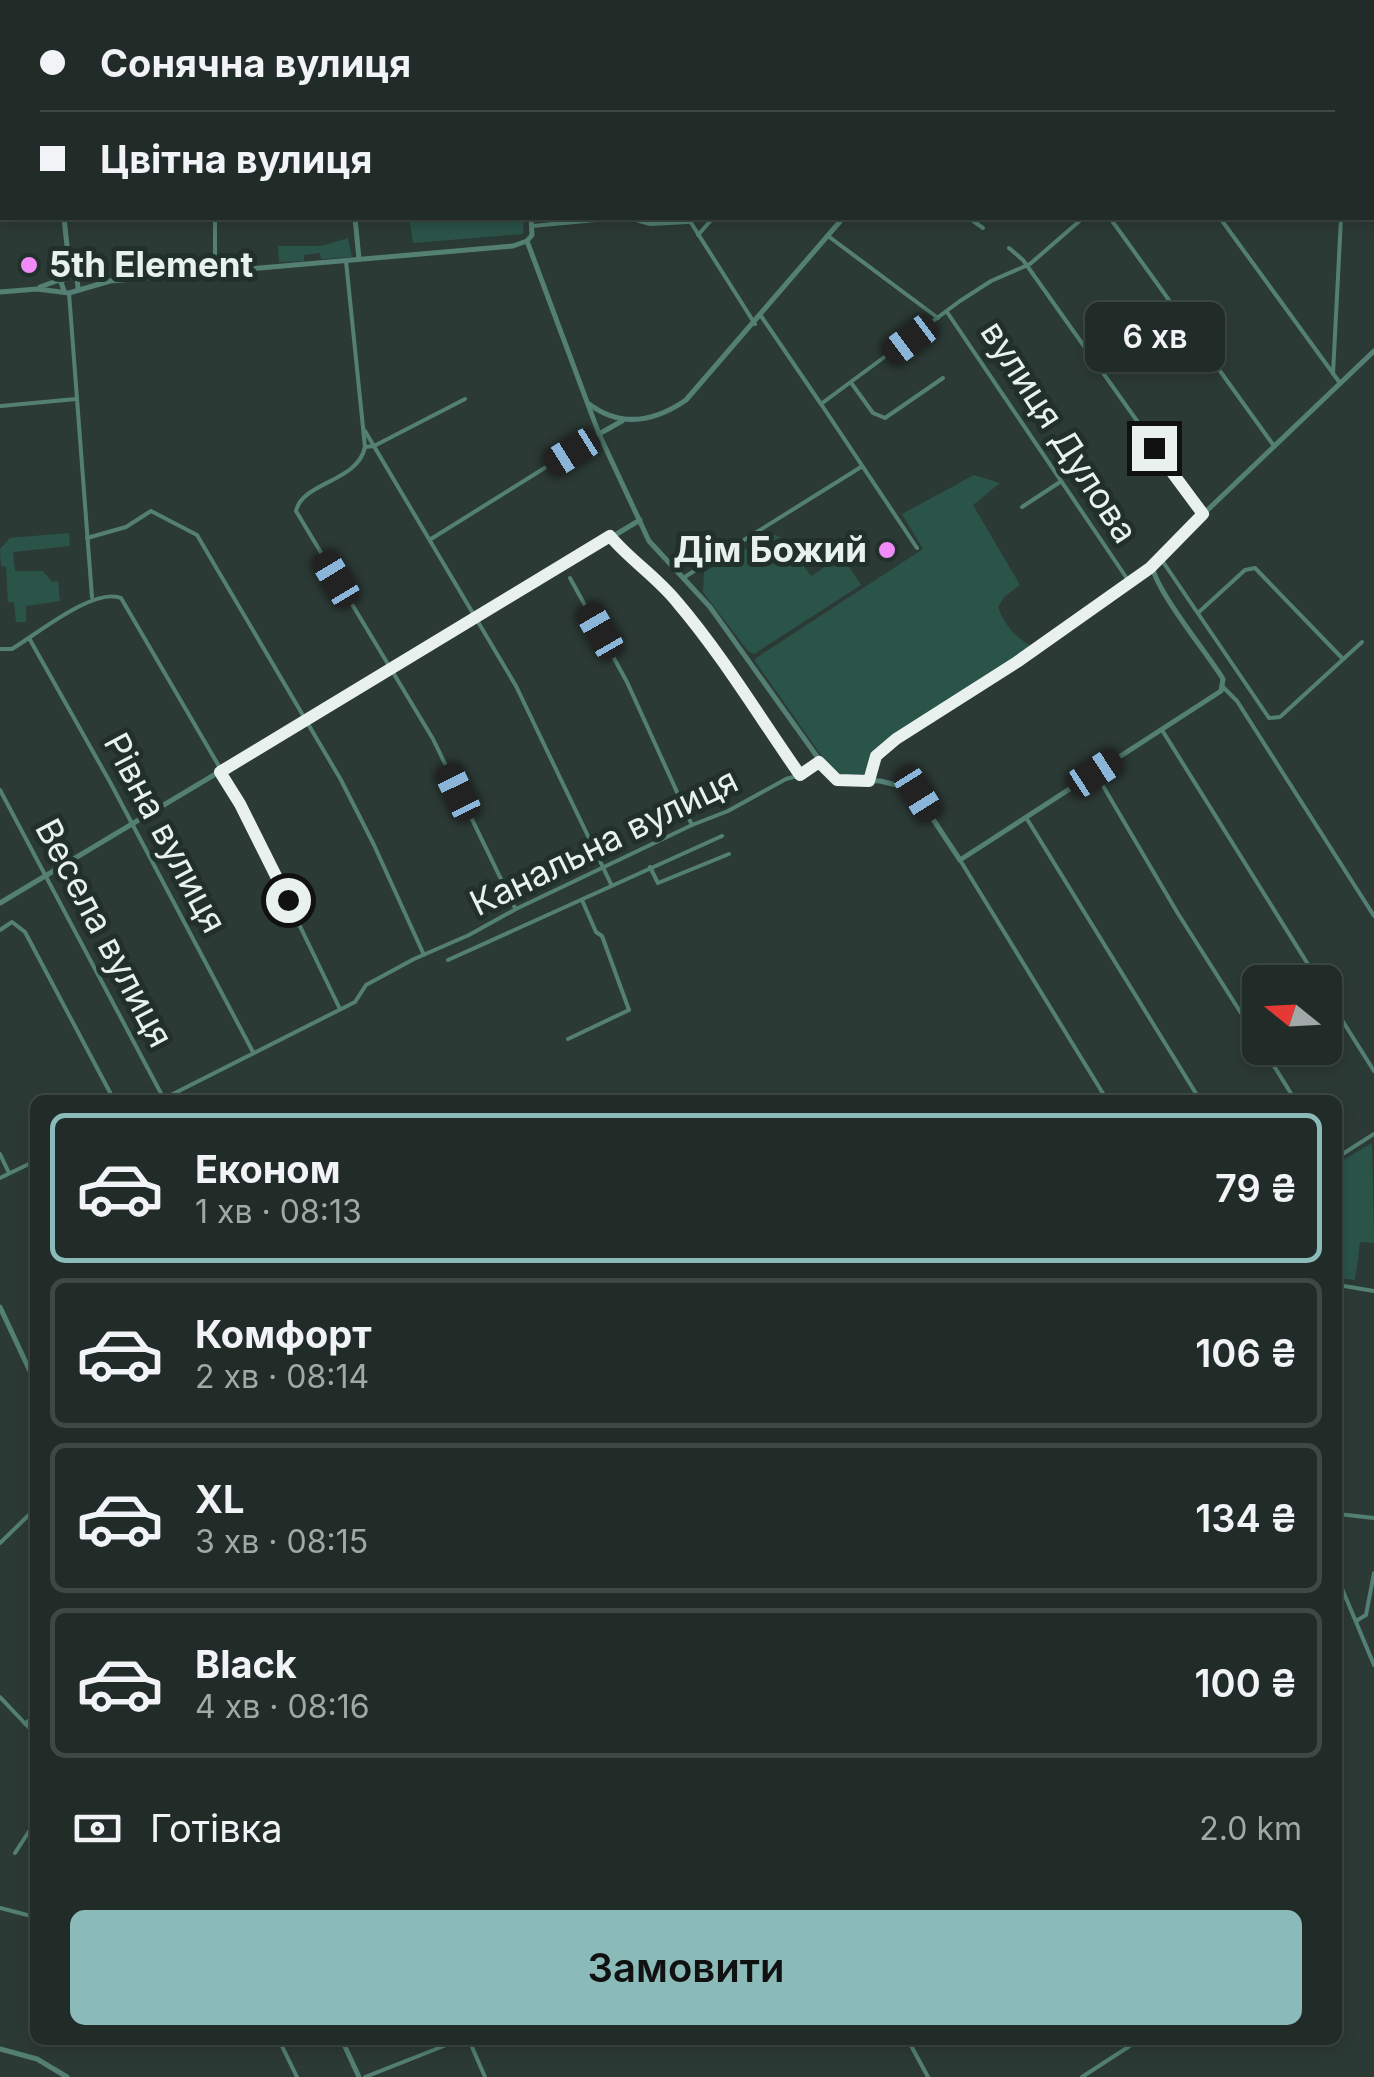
<!DOCTYPE html>
<html lang="uk">
<head>
<meta charset="utf-8">
<style>
  :root { --surface:#212c28; --page:#2d3834; --text:#f1f3f6; --muted:#a2a7a8; --line:#3e4845; --accent:#8bbbb9 }
  body { margin:0; font-family:Inter,sans-serif; background:var(--page); color:var(--text); height:100vh; display:flex; flex-direction:column; font-size:38px; white-space:nowrap }
  * { box-sizing:border-box; margin:0 }
  p { font-size:32px; color:var(--muted) }
  .icon { flex:none; width:55px; height:55px; fill:none; stroke:currentColor; stroke-width:2; stroke-linecap:round; stroke-linejoin:round }
  .map { position:relative; flex:1; overflow:hidden }
  .side { position:absolute; left:30px; top:1095px; width:1312px; height:950px; display:flex; flex-direction:column; background:var(--surface); border-radius:15px; box-shadow:0 5px 15px #0003,0 0 0 2px var(--line) }
  .side>* { flex:none }
  .banner { position:absolute; left:0px; top:0px; width:1375px; height:220px; box-shadow:0 5px 15px #0003,0 0 0 2px var(--line); display:grid; align-content:center; height:220px; padding:0 40px; background:var(--surface) }
  .needle { width:65px; rotate:288deg }
  .controls { position:absolute; left:1242px; top:965px; display:grid; gap:20px }
  .controls a { display:grid; place-items:center; width:100px; height:100px; border-radius:15px; background:var(--surface); box-shadow:0 5px 15px #0003,0 0 0 2px var(--line); font-size:50px }
  .end { position:absolute; width:45px; height:45px; margin:-22px; border:12px solid #e8f1ee; background:#111; box-shadow:0 0 0 5px #111 }
  .from { border-radius:50% }
  .bubble { position:absolute; height:70px; border-radius:15px; background:var(--surface); box-shadow:0 5px 15px #0003,0 0 0 2px var(--line); font-size:32px; font-weight:600; line-height:70px; text-align:center }
  .car { position:absolute; width:30px; height:60px; margin:-30px -15px; border-radius:12px; box-shadow:0 0 8px 2px #0007; background:linear-gradient(#222 24%,#8ab4d8 0 40%,#222 0 76%,#8ab4d8 0 86%,#222 0) }
  .banner b { display:flex; align-items:center; gap:35px; height:95px; font-size:38px }
  .banner b+b { border-top:2px solid var(--line) }
  .banner i { width:25px; height:25px; background:var(--text) }
  ul { padding:18px 0 0; list-style:none }
  li { display:flex; align-items:center; gap:30px; height:150px; margin:0 20px 15px; padding:0 20px; border:5px solid var(--line); border-radius:15px }
  li div { flex:1 }
  li b { display:block; font-size:38px }
  li em { font-style:normal; font-weight:600 }
  li.current { border-color:var(--accent) }
  li>.icon { width:90px; height:90px; stroke-width:1.5 }
  .pay { display:flex; align-items:center; gap:25px; height:110px; padding:0 40px; font-size:38px }
  .pay p { margin-inline-start:auto }
  .cta { display:flex; gap:20px; margin-top:auto; padding:20px 40px }
  .cta a { flex:1; height:115px; border-radius:15px; background:var(--accent); color:#111; font-size:40px; font-weight:600; line-height:115px; text-align:center }
  .map>svg:first-child { display:block }
</style>
</head>
<body>
<div class="map">
<svg width="1374" height="2077" viewBox="0 0 1374 2077">
  <rect width="100%" height="100%" fill="#2c3a36"/>
  <g fill="#2b5449">
    <path d="M409 218H524L523 234 413 243Z"/>
    <path d="M348 238 352 257 321 259 320 253 304 255V261L279 262 278 246H322Z"/>
    <path d="M974 475 1000 483 973 505 1020 585 1004 597 998 607C1005 626 1016 639 1034 647L875 755 866 775 855 778 835 775 755 661 756 658 923 549 902 514Z"/>
    <path d="M69 533 70 546 13 552 15 571H43L52 582 58 581 60 601 26 606V622H16L14 602H8L6 567 1 566 0 549 10 538Z"/>
    <path d="M773 534 784 539 811 576 842 556 861 585 754 654 748 651 703 592 704 572Z"/>
    <path d="M1372 1143 1374 1243 1360 1242 1355 1280 1338 1278V1163Z"/>
  </g>
  <g fill="none" stroke-linecap="round" stroke-linejoin="round">
    <g stroke="#538073" stroke-width="4">
      <path d="M108 0 109 2"/>
      <path d="M174 0V2"/>
      <path d="M874 0 877 2"/>
      <path d="M1158 0 1161 2"/>
      <path d="M1289 0 1292 2"/>
      <path d="M785 2 787 0"/>
      <path d="M891 2 893 0"/>
      <path d="M946 2 948 0"/>
      <path d="M1320 2 1323 0"/>
      <path d="M1372 69 1374 70"/>
      <path d="M629 218 650 224 688 222"/>
      <path d="M688 218 755 324"/>
      <path d="M969 218 983 228"/>
      <path d="M1110 218 1274 446"/>
      <path d="M1220 218 1340 383"/>
      <path d="M532 226 618 218"/>
      <path d="M698 235 713 218"/>
      <path d="M828 236 938 318"/>
      <path d="M1009 248 1023 260 1203 514"/>
      <path d="M346 261 365 447C358 482 302 482 296 511L433 739 515 908"/>
      <path d="M215 272V218"/>
      <path d="M69 293 92 597"/>
      <path d="M947 312 1128 580"/>
      <path d="M761 316 821 404 960 301 991 281 1030 264 1083 218"/>
      <path d="M1333 374 1341 218"/>
      <path d="M852 384 873 413 885 418 943 378"/>
      <path d="M821 404 917 548"/>
      <path d="M1 406 76 399"/>
      <path d="M365 431 516 686 611 884"/>
      <path d="M365 447 374 446 465 399"/>
      <path d="M1022 507 1060 482"/>
      <path d="M87 538 126 527 151 511 197 535 341 780 374 845 424 955"/>
      <path d="M612 538C631 562 658 579 679 603 723 657 760 718 801 775"/>
      <path d="M431 539 599 434"/>
      <path d="M1159 556 1269 718 1280 717 1362 642"/>
      <path d="M570 578 627 682 692 825"/>
      <path d="M683 578 861 467"/>
      <path d="M1199 612 1245 570 1255 568 1343 659"/>
      <path d="M29 638 110 782 253 1052"/>
      <path d="M0 649H12C37 634 94 587 121 598L241 804 339 1007"/>
      <path d="M1223 687 1237 701 1374 916"/>
      <path d="M1162 730 1319 982"/>
      <path d="M1096 774 1177 912 1260 1043"/>
      <path d="M869 781 876 756 896 739 1017 662 1150 568"/>
      <path d="M0 790 164 1099"/>
      <path d="M1027 819 1200 1100"/>
      <path d="M960 860 1107 1100"/>
      <path d="M650 867 658 883 729 854"/>
      <path d="M0 930 12 922 25 932 114 1100"/>
      <path d="M448 960 722 836"/>
      <path d="M1325 993 1374 1071"/>
      <path d="M568 1039 629 1010 602 936 596 932 582 900"/>
      <path d="M1263 1048 1295 1100"/>
      <path d="M161 1100 355 1002 366 985 414 959 469 935 516 909 692 825 728 811 786 779 801 775 819 762"/>
      <path d="M0 1154 9 1173"/>
      <path d="M1338 1157 1374 1134"/>
      <path d="M0 1178 35 1161"/>
      <path d="M1338 1285 1374 1291"/>
      <path d="M1338 1514 1374 1518"/>
      <path d="M0 1543 35 1509"/>
      <path d="M1338 1579 1374 1665"/>
      <path d="M1356 1621 1366 1615 1374 1573"/>
      <path d="M0 1697 35 1734"/>
      <path d="M25 1724 35 1715"/>
      <path d="M15 1853 35 1822"/>
      <path d="M0 1908 35 1917"/>
      <path d="M279 2040 297 2077"/>
      <path d="M469 2040 485 2077"/>
      <path d="M908 2040 928 2077"/>
      <path d="M365 2077 459 2040"/>
      <path d="M1082 2077 1139 2040"/>
    </g>
    <g stroke="#538073" stroke-width="5">
      <path d="M46 0V2"/>
      <path d="M340 0V2"/>
      <path d="M514 0V2"/>
      <path d="M665 2 667 0"/>
      <path d="M1022 2 1024 0"/>
      <path d="M64 218 68 255 75 276"/>
      <path d="M355 218 359 259"/>
      <path d="M531 218 532 235 527 241 599 434 649 541 710 607 831 776 837 779 880 781 913 789 960 860 1221 691 1223 679C1208 654 1151 585 1152 563L1374 351"/>
      <path d="M40 287 62 279"/>
      <path d="M64 291 61 282 67 275 77 277 78 288"/>
      <path d="M0 292 37 289 69 293 110 281 513 246 527 241"/>
      <path d="M589 404C621 428 654 422 686 400L843 218"/>
      <path d="M599 434 622 421"/>
      <path d="M0 903 640 520"/>
      <path d="M0 1307 35 1382"/>
      <path d="M342 2040 359 2077"/>
      <path d="M0 2049 37 2059 67 2077"/>
    </g>
  </g>
  <g fill="none" stroke-linecap="round" stroke-linejoin="round">
    <path stroke="#e8f1ee" stroke-width="12" d="M288 900 240 804 220 772 610 536C630 560 657 577 677 602 723 656 760 718 800 775L819 762 837 780 869 781 876 756 896 739 1017 662 1150 568 1203 514 1154 448"/>
  </g>
  <g fill="#ef8bf6" stroke="#22302c" stroke-width="4">
    <circle cx="29" cy="265" r="10"/>
    <circle cx="887" cy="550" r="10"/>
  </g>
  <g text-anchor="middle" stroke-width="10" stroke-linejoin="round" paint-order="stroke">
    <g font-size="35" font-weight="bold" fill="#e8f1ee" stroke="#22302c" text-anchor="start">
      <text x="49" y="277">5th Element</text>
      <text x="867" y="562" text-anchor="end">Дім Божий</text>
    </g>
    <g font-size="35" fill="#e8f1ee" stroke="#22302c">
      <text transform="translate(1059 432) rotate(57)" y="12">вулиця Дулова</text>
      <text transform="translate(165 833) rotate(62)" y="12">Рівна вулиця</text>
      <text transform="translate(604 842) rotate(-26)" y="12">Канальна вулиця</text>
      <text transform="translate(104 933) rotate(62)" y="12">Весела вулиця</text>
    </g>
  </g>
</svg>
<div class="controls">
<a><svg class="needle" viewBox="-14 -14 28 28"><path d="M0-13l5 13h-10z" fill="#e53935"/><path d="M0 13l5-13h-10z" fill="#a2a7a8"/></svg></a>
</div>
<i class="end from" style="left:288px;top:900px"></i>
<i class="end" style="left:1154px;top:448px"></i>
<div class="bubble" style="left:1085px;top:302px;width:140px">6 хв</div>
<i class="car" style="left:910px;top:340px;rotate:233deg"></i>
<i class="car" style="left:572px;top:452px;rotate:238deg"></i>
<i class="car" style="left:336px;top:579px;rotate:329deg"></i>
<i class="car" style="left:600px;top:631px;rotate:330deg"></i>
<i class="car" style="left:1095px;top:773px;rotate:57deg"></i>
<i class="car" style="left:458px;top:792px;rotate:334deg"></i>
<i class="car" style="left:918px;top:794px;rotate:148deg"></i>
<div class="banner">
<b><i class="from"></i>Сонячна вулиця</b>
<b><i></i>Цвітна вулиця</b>
</div>
<section class="side">
<ul>
<li class="current"><svg class="icon" aria-label="car" viewBox="0 0 24 24"><path d="M5 17H2v-5l4-1 3-4h7l3 4 3 1v5h-3M9 17h6M6 11h13"/><circle cx="7" cy="17" r="2"/><circle cx="17" cy="17" r="2"/></svg><div><b>Економ</b><p>1 хв · 08:13</p></div><em>79 ₴</em></li>
<li><svg class="icon" aria-label="car" viewBox="0 0 24 24"><path d="M5 17H2v-5l4-1 3-4h7l3 4 3 1v5h-3M9 17h6M6 11h13"/><circle cx="7" cy="17" r="2"/><circle cx="17" cy="17" r="2"/></svg><div><b>Комфорт</b><p>2 хв · 08:14</p></div><em>106 ₴</em></li>
<li><svg class="icon" aria-label="car" viewBox="0 0 24 24"><path d="M5 17H2v-5l4-1 3-4h7l3 4 3 1v5h-3M9 17h6M6 11h13"/><circle cx="7" cy="17" r="2"/><circle cx="17" cy="17" r="2"/></svg><div><b>XL</b><p>3 хв · 08:15</p></div><em>134 ₴</em></li>
<li><svg class="icon" aria-label="car" viewBox="0 0 24 24"><path d="M5 17H2v-5l4-1 3-4h7l3 4 3 1v5h-3M9 17h6M6 11h13"/><circle cx="7" cy="17" r="2"/><circle cx="17" cy="17" r="2"/></svg><div><b>Black</b><p>4 хв · 08:16</p></div><em>100 ₴</em></li>
</ul>
<div class="pay"><svg class="icon" aria-label="cash" viewBox="0 0 24 24"><path d="M3 7h18v10H3z"/><circle cx="12" cy="12" r="2"/></svg>Готівка<p>2.0 km</p></div>
<div class="cta"><a>Замовити</a></div>
</section>
</div>
</body>
</html>
